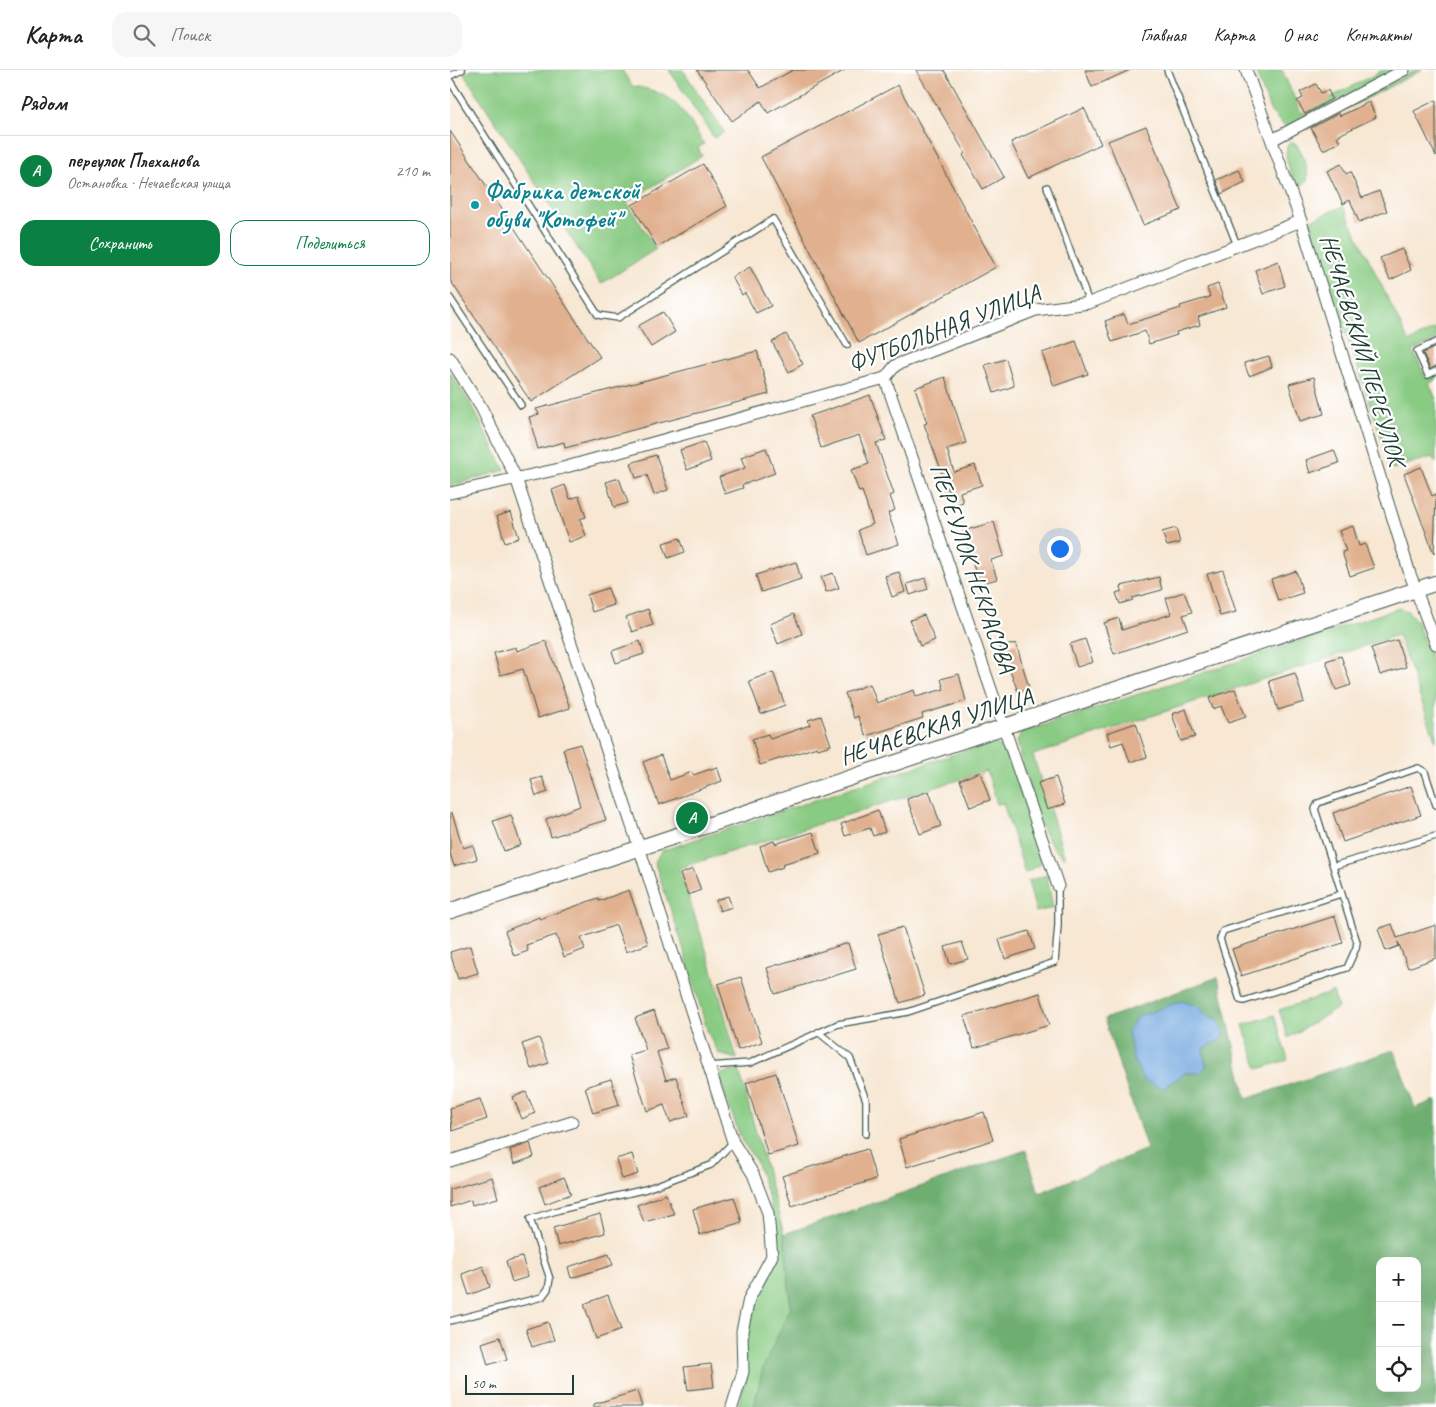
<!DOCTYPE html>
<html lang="ru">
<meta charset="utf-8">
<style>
body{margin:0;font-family:Caveat,sans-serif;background:#f6f6f6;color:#202124}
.controls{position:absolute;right:15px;bottom:15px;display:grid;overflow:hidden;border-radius:10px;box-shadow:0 5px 20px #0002}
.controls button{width:45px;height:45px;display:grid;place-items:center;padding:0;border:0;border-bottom:1px solid #e0e0e0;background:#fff;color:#202124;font:25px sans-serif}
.scale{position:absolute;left:15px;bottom:12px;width:109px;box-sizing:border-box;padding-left:5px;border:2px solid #1f3d34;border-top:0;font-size:14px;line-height:18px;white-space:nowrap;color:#1f3d34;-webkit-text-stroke:4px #fff;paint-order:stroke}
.you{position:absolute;left:609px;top:478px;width:18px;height:18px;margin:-12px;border:4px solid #fff;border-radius:50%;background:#1a73e8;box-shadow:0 0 0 8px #1a73e833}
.badge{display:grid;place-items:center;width:32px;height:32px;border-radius:50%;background:#0b8043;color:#fff;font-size:16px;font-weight:700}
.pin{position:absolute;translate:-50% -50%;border:2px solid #fff;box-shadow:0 1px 5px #0006}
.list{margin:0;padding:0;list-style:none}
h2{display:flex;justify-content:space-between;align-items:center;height:65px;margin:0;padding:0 20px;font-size:21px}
h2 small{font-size:16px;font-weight:400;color:#757577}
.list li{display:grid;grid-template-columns:32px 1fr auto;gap:15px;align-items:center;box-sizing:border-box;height:70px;padding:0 20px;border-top:1px solid #e0e0e0}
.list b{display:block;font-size:19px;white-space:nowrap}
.list p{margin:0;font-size:16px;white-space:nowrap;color:#757577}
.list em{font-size:16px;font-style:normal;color:#757577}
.actions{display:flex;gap:10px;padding:15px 20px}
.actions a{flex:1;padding:11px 0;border:1px solid #0b8043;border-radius:15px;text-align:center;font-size:18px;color:#0b8043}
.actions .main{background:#0b8043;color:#fff}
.icon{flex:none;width:28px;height:28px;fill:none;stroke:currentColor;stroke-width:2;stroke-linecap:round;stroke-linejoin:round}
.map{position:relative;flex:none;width:986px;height:1337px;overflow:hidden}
header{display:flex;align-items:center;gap:30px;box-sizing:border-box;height:70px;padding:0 25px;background:#fff;border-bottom:1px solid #e0e0e0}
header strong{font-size:24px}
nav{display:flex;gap:28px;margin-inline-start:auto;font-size:18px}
.search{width:350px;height:45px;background:#f6f6f6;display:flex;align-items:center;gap:12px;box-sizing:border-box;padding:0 18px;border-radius:15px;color:#757577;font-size:19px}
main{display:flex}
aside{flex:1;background:#fff}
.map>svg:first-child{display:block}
.green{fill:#89cb83;stroke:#54845c}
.forest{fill:#6eaf71;stroke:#467652;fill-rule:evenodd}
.water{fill:#72a7df;stroke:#48728a}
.building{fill:#e1b08e}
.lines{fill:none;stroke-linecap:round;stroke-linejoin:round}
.service-casing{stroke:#3f564c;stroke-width:8}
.minor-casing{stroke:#3f564c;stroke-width:13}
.tertiary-casing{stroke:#3f564c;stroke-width:17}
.service{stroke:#fff;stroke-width:5.5}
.minor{stroke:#fff;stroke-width:11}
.tertiary{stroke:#fff;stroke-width:15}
.culture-dot{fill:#0f9aa8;stroke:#fff;stroke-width:2}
.labels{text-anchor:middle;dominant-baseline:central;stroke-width:4.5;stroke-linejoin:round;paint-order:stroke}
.culture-label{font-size:24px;font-weight:bold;fill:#0d838f;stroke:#fff;text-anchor:start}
.street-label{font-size:24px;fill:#1f3d34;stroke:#fff}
</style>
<header>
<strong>Карта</strong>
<div class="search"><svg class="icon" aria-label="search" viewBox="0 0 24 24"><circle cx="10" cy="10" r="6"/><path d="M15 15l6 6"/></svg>Поиск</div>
<nav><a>Главная</a><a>Карта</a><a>О нас</a><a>Контакты</a></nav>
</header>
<main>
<aside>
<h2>Рядом<small></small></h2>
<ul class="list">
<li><span class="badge">A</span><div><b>переулок Плеханова</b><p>Остановка · Нечаевская улица</p></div><em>210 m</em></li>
</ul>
<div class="actions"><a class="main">Сохранить</a><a>Поделиться</a></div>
</aside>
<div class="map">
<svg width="986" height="1337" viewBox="0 0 986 1337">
<rect width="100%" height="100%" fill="#fff"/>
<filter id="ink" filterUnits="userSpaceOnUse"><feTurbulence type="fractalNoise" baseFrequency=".02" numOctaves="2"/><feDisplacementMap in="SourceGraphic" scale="10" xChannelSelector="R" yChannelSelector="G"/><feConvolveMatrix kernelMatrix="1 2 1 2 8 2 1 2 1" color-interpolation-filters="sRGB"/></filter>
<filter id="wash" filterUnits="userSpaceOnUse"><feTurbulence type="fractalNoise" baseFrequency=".0096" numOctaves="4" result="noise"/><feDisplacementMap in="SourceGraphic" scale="20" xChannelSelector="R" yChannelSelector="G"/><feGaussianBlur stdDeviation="1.12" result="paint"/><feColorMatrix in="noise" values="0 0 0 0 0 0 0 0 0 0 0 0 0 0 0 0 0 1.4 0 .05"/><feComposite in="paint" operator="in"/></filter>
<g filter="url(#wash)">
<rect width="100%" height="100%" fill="#f7e7d3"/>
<g class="green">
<path d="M20 0H172L182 16C225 22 233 40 254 74L248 78 252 86 177 132 206 179 151 214 14 4Z"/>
<polygon points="219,0 233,0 274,62 264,68"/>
<polygon points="805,0 832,0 851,43 933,0 946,0 835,57 821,42"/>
<polygon points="966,0 972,0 856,60 858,57"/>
<path d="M840 72 845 73C853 82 859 99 857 111L852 115 845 112C840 101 831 82 840 72Z"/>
<polygon points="893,136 959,272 986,258 986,270 963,281 976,308 986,303 986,310 979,313 986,329 986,393 982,387 942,399 860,156 863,149"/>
<polygon points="0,302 23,338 55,400 0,416"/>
<path d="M949 538 958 541 966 550 986 602V672L948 565 583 685 615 788C588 773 576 707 569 679L567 671 571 663Z"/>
<polygon points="538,673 546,674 556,680 586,766 591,794 575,803 553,733 547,734 537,701 229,798 260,892 287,989 269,984 258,963 231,870 206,797 205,792 211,781"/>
<polygon points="597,805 603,838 586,842 578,811"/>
<polygon points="883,922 888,938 838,968 829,940"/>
<polygon points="824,945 838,990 808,999 793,955"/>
<polygon points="289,1000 334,1164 341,1238 313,1298 304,1337 288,1337 294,1314 295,1266 302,1233 320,1202 325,1186 326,1166 320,1132 306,1091 292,1071 275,1026 270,1004"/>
</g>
<path class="forest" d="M768 907 796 1029 944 980 965 1038 986 1030V1337H304L313 1298 341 1237 334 1164 576 1080 589 1123 697 1079 654 949ZM748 936 758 946 768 949 775 967 753 979 756 997 735 1003 714 1018ZM930 1191H967V1318H930Z"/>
<polygon class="water" points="731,931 748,936 758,946 768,949 775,967 753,979 756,997 749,1003 735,1003 714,1018 694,1011 683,989 678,961 687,947"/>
<g id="blocks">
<g class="building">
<polygon points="247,0 298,0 310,18 343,0 395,0 318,43 311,31 282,51"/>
<polygon points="466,0 494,0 554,107 533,119 513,85 515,83"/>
<polygon points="635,0 680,0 642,17"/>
<polygon points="866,14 871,23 878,20 882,29 855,44 847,31 853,28 850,22"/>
<polygon points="448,15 546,197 409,273 311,87"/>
<polygon points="986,30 986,86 964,41"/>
<polygon points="919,32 926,47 887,66 890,72 873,80 861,58 889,43 890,46"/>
<polygon points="634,38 651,74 578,108 561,72"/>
<polygon points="696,56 731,140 693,155 658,71"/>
<polygon points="0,61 150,287 81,332 0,210"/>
<polygon points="253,94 277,136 207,177 182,135"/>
<polygon points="891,94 896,104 900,102 912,128 929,121 937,141 909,152 900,130 893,134 877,101"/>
<polygon points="789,100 795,112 771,124 766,110"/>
<polygon points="952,179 961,200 940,210 930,188"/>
<polygon points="828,191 835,216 813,224 805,200"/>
<polygon points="300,197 321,236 306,243 295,223 292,225 282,207"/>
<polygon points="768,214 776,237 748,247 750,255 726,262 727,265 699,274 695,261 662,272 655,251 674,244 678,254 731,238 730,236 760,227 757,218"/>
<polygon points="213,242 225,262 201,277 188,256"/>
<polygon points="336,264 353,294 339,302 322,272"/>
<polygon points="626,271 638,304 604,316 592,283"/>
<polygon points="986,277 986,296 980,299 973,283"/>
<polygon points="307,281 319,324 115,378 114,372 88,379 79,347 89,344 86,339"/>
<polygon points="819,286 822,297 799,306 794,293"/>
<polygon points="556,289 564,316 544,323 535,295"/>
<polygon points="495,307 516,373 497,379 504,402 525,395 532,415 510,422 513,432 504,435 474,354 477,353 465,318"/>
<polygon points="864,307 874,344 850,351 839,314"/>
<polygon points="420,325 436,370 426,373 444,424 440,426 445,440 438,443 449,474 416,485 408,460 423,454 412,421 409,422 401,400 419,394 409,365 371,378 360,346"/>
<polygon points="254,372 261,391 237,400 230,380"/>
<polygon points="316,378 325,403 292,415 293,418 275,424 269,407 295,398 291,387"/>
<polygon points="884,380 889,393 860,403 856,390"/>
<polygon points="206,385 218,420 204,425 197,405 186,408 181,393"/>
<polygon points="971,397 982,426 986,424 984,484 954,404"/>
<polygon points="169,408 178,433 164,437 156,412"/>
<polygon points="115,415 120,429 129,426 136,447 130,449 136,466 119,472 102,420"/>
<polygon points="61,442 69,468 55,473 47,446"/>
<polygon points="544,452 554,486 541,490 547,509 529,514 513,461"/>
<polygon points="903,456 909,476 915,474 924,498 900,506 892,482 896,481 889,461"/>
<polygon points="726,458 730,473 717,476 712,462"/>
<polygon points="230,468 235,482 218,488 213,473"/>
<polygon points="346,492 351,509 311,522 306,505"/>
<polygon points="773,500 786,542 770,546 757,504"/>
<polygon points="846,501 853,523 828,531 821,509"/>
<polygon points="449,502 455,522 442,527 435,506"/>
<polygon points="383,503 389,518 376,522 371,507"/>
<polygon points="709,507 712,520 682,528 683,530 670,534 666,523 672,521 671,516"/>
<polygon points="475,508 478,519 460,525 457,514"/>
<polygon points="158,518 164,535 142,542 137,525"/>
<polygon points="734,522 742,542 733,545 738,559 664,584 654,553 669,548 672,560 721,544 716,528"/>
<polygon points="198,539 203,555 182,562 176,547"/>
<polygon points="344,544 352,564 328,574 320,554"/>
<polygon points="474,545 485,570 470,576 460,550"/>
<polygon points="635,569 643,592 627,597 620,574"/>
<polygon points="947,570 956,597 930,605 921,578"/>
<polygon points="96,571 120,638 88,648 73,599 50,605 44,583 66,577 67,581"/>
<polygon points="190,571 194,584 166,593 162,581"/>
<polygon points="566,573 579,618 568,622 559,597 556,597 550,578"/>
<polygon points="891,586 901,615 886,620 876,591"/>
<polygon points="323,602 335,635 311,644 299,611"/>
<polygon points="845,603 854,632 828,640 819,611"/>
<polygon points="509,604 516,631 472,644 473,648 416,666 408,646 404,648 395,623 420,614 427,633 464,620 466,627 494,619 491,609"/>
<polygon points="785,619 796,647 778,653 771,636 763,639 759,628"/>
<polygon points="736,639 745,667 731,671 722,644"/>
<polygon points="371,646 381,675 368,679 367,677 310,695 302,669 318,664 320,669 360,655 358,650"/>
<polygon points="686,653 697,687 680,692 673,672 661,676 657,663"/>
<polygon points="130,674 156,750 101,767 96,749 130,736 113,679"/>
<polygon points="211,685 220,710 242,702 243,705 267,697 272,711 209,735 193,692"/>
<polygon points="530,702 540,730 520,737 510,710"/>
<polygon points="92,707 98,722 86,726 81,710"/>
<polygon points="606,707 615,734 597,740 588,713"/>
<polygon points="961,716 971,745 893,772 883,743"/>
<polygon points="479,721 491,756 470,764 457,729"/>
<polygon points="428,740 435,762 423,766 420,758 395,766 391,754"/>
<polygon points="2,743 13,778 23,775 27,789 4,796 0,783 0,744"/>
<polygon points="61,745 71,775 54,781 43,751"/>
<polygon points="363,762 370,783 332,794 333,797 318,802 310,776 324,771 325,774"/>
<polygon points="243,799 251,820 238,825 230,804"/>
<polygon points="179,820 198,874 176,882 166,855 131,868 135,879 114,887 106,865 76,875 78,881 64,886 55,861 89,847 90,849 148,828 149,831"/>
<polygon points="278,826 282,837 270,841 266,830"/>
<polygon points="885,846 893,873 791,906 782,879"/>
<polygon points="942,854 947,868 986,855 986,888 958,898 948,872 949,876 936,881 928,859"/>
<polygon points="453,857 475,925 450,933 428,864"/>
<polygon points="579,861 585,879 555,889 549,870"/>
<polygon points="512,872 518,889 500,894 495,877"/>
<polygon points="398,873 406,899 325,924 317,898"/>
<polygon points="20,876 28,903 8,909 0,882"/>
<polygon points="291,907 312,972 288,980 268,914"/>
<polygon points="590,923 599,955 524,978 514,946"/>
<polygon points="204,941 217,979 207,982 216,1010 226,1007 239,1046 220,1052 214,1035 197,1041 179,985 196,980 185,948"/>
<polygon points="89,968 99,993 81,999 72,974"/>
<polygon points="326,1003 349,1076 318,1085 296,1013"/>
<polygon points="161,1009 169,1035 143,1043 135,1017"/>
<polygon points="76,1022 85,1043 72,1049 63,1027"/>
<polygon points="30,1029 37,1049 2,1061 0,1038"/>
<polygon points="534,1042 543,1070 457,1097 449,1069"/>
<polygon points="80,1073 84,1087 64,1094 60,1080"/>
<polygon points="417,1079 426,1109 342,1136 332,1106"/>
<polygon points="182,1084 188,1104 172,1109 166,1089"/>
<polygon points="42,1107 48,1128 22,1135 21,1130 0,1137 0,1119"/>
<polygon points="114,1107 121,1124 95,1134 89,1117"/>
<polygon points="216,1124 224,1144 194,1152 187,1135"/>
<polygon points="284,1127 292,1152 250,1165 243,1139"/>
<polygon points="150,1144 155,1163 108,1176 103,1158"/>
<polygon points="159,1184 163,1195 121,1208 118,1197"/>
<polygon points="72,1187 78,1207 62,1212 56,1191"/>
<polygon points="33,1196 40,1217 19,1225 12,1204"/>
<polygon points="158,1225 171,1260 146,1269 134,1234"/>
<polygon points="98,1252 104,1270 82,1277 76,1259"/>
<polygon points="50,1267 57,1289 38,1295 32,1273"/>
<polygon points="261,1294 264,1317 238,1320 234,1297"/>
<polygon points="187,1321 192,1337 144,1337 144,1334"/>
</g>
</g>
</g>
<g filter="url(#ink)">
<use href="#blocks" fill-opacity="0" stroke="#3f564c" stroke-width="1"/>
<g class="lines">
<defs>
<g id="service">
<polyline points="717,0 787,175"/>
<polyline points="0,6 12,0"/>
<polyline points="0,11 148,245 168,248 323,149 397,275"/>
<polyline points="597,117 639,233"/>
<polyline points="0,228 71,335"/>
<polyline points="986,272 967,281 978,305 986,301"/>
<polyline points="883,796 865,739 868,733 968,698 975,702 986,735"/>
<polyline points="891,824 773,861 770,869 790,930 794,931 897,898 906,878 907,872 883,796 986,766"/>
<polyline points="368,962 400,988 416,1030 416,1064"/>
<polyline points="259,996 300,993 388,954 458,942 605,892 608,855 608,816"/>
<polyline points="0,1251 92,1227 98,1219 100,1209 80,1149 109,1140 196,1119 261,1095 283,1072"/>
</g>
<g id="minor">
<polyline points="796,0 851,151 960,504 986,574"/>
<polyline points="822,70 954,0"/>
<polyline points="0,288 31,337 66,408 189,777 283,1072 303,1104 318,1143 322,1186 299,1229 292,1261 293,1302 282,1337"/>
<polyline points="435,308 608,816"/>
<polyline points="0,423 109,399 435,308 446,295 586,240 639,233 851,151"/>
<polyline points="0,1091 122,1052"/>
</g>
<polyline id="tertiary" points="0,841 986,513"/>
</defs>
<use href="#service" class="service-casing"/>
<use href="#minor" class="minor-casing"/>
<use href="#tertiary" class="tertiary-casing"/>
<use href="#service" class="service"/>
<use href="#minor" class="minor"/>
<use href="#tertiary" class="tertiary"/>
</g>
</g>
<circle class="culture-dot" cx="25" cy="135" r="5"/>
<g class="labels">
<g class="culture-label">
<text x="35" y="121">Фабрика детской<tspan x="35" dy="28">обуви "Котофей"</tspan></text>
</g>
<g class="street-label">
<text transform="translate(494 258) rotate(-21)">ФУТБОЛЬНАЯ УЛИЦА</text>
<text transform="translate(913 280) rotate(73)">НЕЧАЕВСКИЙ ПЕРЕУЛОК</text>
<text transform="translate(523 498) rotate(71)">ПЕРЕУЛОК НЕКРАСОВА</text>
<text transform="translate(486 656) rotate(-18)">НЕЧАЕВСКАЯ УЛИЦА</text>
</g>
</g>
</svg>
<div class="controls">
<button>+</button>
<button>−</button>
<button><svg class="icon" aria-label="locate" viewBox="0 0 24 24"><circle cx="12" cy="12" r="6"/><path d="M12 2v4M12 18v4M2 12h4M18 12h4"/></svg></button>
</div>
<div class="scale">50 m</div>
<div class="you"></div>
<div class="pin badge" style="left:242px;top:748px">A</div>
</div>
</main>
